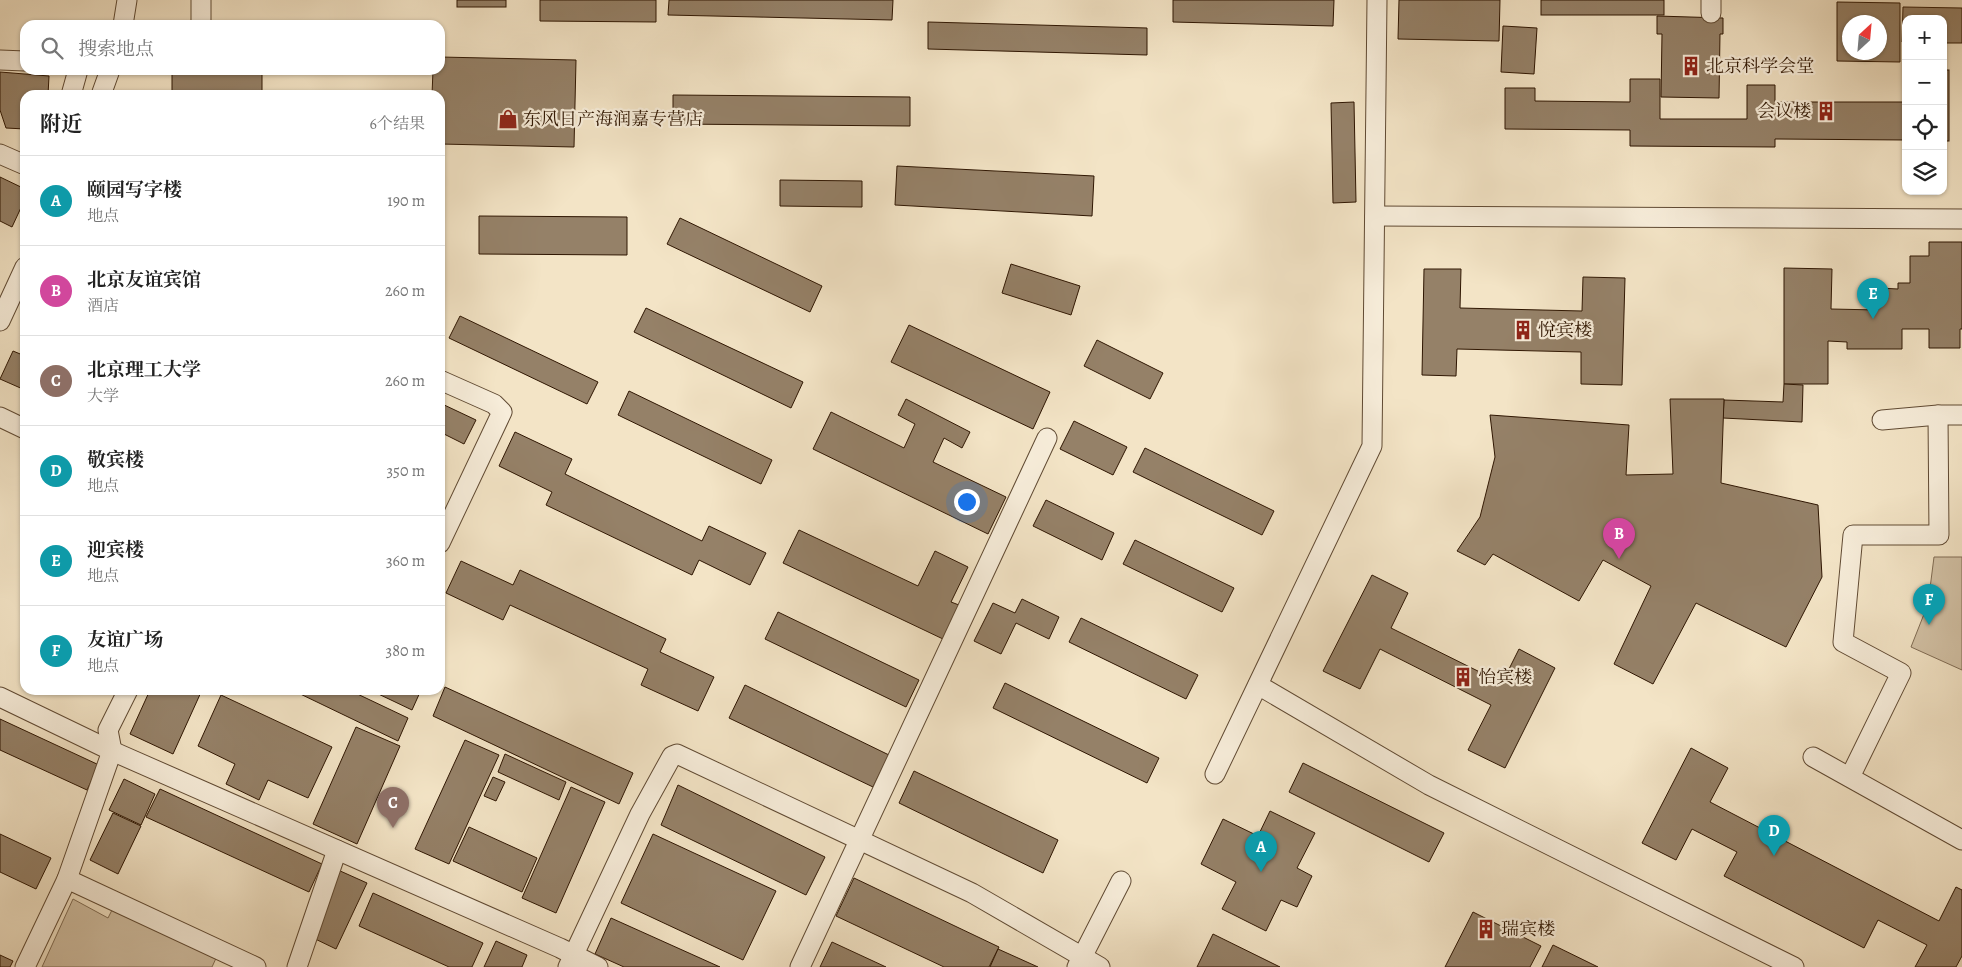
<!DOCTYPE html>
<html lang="zh">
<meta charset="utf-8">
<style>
body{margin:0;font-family:Alegreya,"Noto Serif SC",serif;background:#f2f2f2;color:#222}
.controls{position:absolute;right:15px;top:15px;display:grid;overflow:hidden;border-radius:10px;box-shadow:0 1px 4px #0004}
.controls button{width:45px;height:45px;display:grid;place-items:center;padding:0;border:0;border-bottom:1px solid #e0e0e0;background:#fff;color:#222;font:25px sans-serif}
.compass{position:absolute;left:1842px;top:15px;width:45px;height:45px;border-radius:50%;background:#fff;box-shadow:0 1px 4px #0004;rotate:26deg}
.you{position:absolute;left:966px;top:501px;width:18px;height:18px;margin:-12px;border:4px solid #fff;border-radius:50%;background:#1a73e8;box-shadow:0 0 0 8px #1a73e833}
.badge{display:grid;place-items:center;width:32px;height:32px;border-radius:50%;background:#111827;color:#fff;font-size:16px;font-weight:700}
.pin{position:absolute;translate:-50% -41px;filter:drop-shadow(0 1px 2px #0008)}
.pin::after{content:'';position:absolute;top:26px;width:18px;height:15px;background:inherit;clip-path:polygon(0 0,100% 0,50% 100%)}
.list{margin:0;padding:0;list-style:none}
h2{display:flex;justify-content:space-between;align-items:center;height:65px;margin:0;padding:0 20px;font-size:21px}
h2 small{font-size:16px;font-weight:400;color:#767676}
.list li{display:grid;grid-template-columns:32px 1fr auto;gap:15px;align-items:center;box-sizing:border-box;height:90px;padding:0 20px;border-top:1px solid #e0e0e0}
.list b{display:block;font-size:19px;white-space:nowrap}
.list p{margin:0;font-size:16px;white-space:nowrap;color:#767676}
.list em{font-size:16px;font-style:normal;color:#767676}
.icon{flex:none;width:28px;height:28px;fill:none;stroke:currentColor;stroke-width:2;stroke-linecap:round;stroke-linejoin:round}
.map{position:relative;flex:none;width:1962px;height:967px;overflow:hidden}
.search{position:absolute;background:#fff;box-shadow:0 1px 4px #0004;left:20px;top:20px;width:425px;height:55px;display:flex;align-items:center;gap:12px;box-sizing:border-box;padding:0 18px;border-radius:15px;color:#767676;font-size:19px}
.panel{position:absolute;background:#fff;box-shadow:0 1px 4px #0004;left:20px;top:90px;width:425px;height:605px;border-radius:15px}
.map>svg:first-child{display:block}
.green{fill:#d2c1a5;stroke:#806c54}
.building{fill:#958168;stroke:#2f1602;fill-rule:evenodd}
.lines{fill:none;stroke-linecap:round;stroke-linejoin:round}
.minor-casing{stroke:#604a33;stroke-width:21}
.minor{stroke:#f7edda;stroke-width:19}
.labels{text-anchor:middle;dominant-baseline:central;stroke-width:4.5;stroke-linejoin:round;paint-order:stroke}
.poi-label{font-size:18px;fill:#2f1602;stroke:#f7edda;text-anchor:start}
</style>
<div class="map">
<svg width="1962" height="967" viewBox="0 0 1962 967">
<rect width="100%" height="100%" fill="#f3e4c6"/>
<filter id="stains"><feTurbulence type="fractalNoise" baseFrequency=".004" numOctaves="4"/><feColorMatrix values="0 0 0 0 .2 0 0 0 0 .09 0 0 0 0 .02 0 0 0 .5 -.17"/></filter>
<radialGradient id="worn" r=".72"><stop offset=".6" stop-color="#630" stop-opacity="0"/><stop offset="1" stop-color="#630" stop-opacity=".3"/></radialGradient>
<g class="green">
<polygon points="1934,557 1962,557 1962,670 1911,647 1928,604"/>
<polygon points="120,894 223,943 212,967 42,967 73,899 108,918"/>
</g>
<g class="building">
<rect x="457" y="0" width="49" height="7"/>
<polygon points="540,0 656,0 656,22 540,21"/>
<polygon points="669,0 893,0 892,20 668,15"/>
<polygon points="1173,0 1334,0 1333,26 1173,22"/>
<polygon points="1399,0 1500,0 1499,41 1398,39"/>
<rect x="1541" y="0" width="123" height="15"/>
<path d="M1837 2 1900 3V62L1837 61ZM1850 22H1880V52H1850Z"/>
<polygon points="1903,7 1962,8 1962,43 1943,43 1943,19 1906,19 1906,42 1902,42"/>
<polygon points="1657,16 1723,18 1723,34 1720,34 1719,98 1661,97 1662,34 1657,34"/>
<polygon points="928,22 1147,28 1147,55 928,49"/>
<polygon points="1503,26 1537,28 1534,74 1501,72"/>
<polygon points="440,57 576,60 574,147 440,144 440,95 432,95 433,70 440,70"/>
<rect x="172" y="70" width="90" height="25"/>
<rect x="1943" y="70" width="6" height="71"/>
<polygon points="0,72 49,76 48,95 25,95 25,129 6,128 0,110"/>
<polygon points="1630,79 1660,79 1660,119 1747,119 1747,85 1775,85 1775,102 1906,102 1906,140 1775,139 1775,147 1630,146 1630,130 1505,129 1505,88 1535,88 1535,101 1630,102"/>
<polygon points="673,95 910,97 910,126 673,124"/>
<polygon points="1354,102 1356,202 1333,203 1331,103"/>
<polygon points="897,166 1094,176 1092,216 895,205"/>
<polygon points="0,177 25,189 25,199 12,227 0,221"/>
<polygon points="780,180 862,181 862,207 780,206"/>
<polygon points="479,216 627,217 627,255 479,254"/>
<polygon points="680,218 822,286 810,312 667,244"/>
<polygon points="1929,242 1962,242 1962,329 1960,329 1960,348 1929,348 1929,329 1902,329 1902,349 1847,349 1847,342 1828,341 1828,384 1784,384 1784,268 1832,269 1831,309 1878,310 1878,288 1898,289 1898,283 1910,283 1910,256 1929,256"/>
<polygon points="1011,264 1080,286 1071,315 1002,293"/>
<polygon points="1424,269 1461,269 1460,308 1582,311 1583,277 1625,278 1622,385 1581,384 1581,352 1457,349 1456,376 1422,375"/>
<polygon points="646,308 803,382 791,408 634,332"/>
<polygon points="460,316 598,382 587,404 449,338"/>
<polygon points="909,325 1050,392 1033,429 891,362"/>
<polygon points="1097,340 1163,373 1150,399 1084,366"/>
<polygon points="13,351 25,356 25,390 0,379"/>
<polygon points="1784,384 1803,385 1802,422 1723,418 1724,400 1783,402"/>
<polygon points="629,391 772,460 761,484 618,415"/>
<polygon points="906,399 970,432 962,448 944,438 933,462 1006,497 988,534 813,449 831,412 904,448 915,424 898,415"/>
<polygon points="1670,399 1724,399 1721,483 1818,505 1822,577 1786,647 1696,603 1653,684 1614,664 1651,586 1603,560 1579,601 1493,554 1485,565 1457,551 1480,517 1495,457 1490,415 1629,425 1626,475 1673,474"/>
<polygon points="440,403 476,420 464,444 440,432"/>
<polygon points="1074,421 1127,447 1113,475 1060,449"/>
<polygon points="515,432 572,459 565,474 702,541 709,526 766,553 750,585 699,560 692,575 546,505 552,492 499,466"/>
<polygon points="1145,448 1274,511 1262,535 1133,472"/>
<polygon points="1046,500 1114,533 1102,560 1033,526"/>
<polygon points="799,530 918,586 935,551 968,567 951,602 959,605 943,639 783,563"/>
<polygon points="1135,540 1234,588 1222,612 1123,564"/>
<polygon points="461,561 513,585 520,570 666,639 660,652 714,677 698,711 641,685 648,669 510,605 503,620 446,593"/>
<polygon points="1372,575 1408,593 1391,628 1502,683 1519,649 1555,668 1505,768 1468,750 1491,705 1380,649 1360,689 1323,671"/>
<polygon points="1022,599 1059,617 1049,639 1016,623 1001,654 974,641 993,603 1015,613"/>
<polygon points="778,612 919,680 906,707 765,639"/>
<polygon points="1081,618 1198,675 1186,699 1069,642"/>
<polygon points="1005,683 1159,758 1147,783 993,708"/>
<polygon points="745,685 889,755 873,787 729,718"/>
<polygon points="445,687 633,773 619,804 433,716"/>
<polygon points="150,690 202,690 173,754 130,734"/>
<polygon points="292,690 349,690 408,718 398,741"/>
<polygon points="370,690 421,690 412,710"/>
<polygon points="221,695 332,747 308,798 268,780 259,800 226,784 235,764 198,746"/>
<polygon points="0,719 99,765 87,790 0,750"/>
<polygon points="356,727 400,746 357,844 313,824"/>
<polygon points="465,740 499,755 449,864 415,849"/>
<polygon points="1691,748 1728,768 1710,802 1939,921 1956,887 1962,890 1962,956 1956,967 1915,967 1927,945 1878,920 1864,948 1724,876 1737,852 1692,829 1676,860 1642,843"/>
<polygon points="505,754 566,782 559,800 498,772"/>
<polygon points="1303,763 1444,833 1429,862 1289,792"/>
<polygon points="914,771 1058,840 1043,873 899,803"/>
<polygon points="493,777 505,782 496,801 484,796"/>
<polygon points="124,779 155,794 141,825 109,810"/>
<polygon points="678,785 825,857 806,895 661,825"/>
<polygon points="571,787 605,802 556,913 522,898"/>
<polygon points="160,789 322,864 309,892 146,817"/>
<polygon points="1270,811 1315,833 1297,868 1312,876 1297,907 1281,900 1266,931 1222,909 1236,882 1201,864 1223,819 1258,836"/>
<polygon points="113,813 141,826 118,874 90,860"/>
<polygon points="469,827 537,858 522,892 453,861"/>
<polygon points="0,834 51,858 36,889 0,872"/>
<polygon points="653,834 776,891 743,960 621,903"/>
<polygon points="338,870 367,883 336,949 307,935"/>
<polygon points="854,878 999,947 989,967 944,967 836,916"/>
<polygon points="373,893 483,943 472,967 449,967 359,926"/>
<polygon points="1473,912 1541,946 1530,967 1445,967"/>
<polygon points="611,918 720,967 624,967 595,954"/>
<polygon points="1213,934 1280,967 1197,967"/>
<polygon points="496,941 527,955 522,967 484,967"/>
<polygon points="832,942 886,967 820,967"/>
<polygon points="1553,945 1598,967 1542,967"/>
<polygon points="998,949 1038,967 990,967"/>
<polygon points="0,955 13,961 10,967 0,967"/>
</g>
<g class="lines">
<defs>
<g id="minor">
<polyline points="1711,0 1711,13"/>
<polyline points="123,25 127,0"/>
<polyline points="201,25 201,0"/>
<polyline points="0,60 25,61"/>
<polyline points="71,95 78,70"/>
<polyline points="101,95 110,70"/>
<polyline points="0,154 25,165"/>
<polyline points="1375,216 1962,219"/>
<polyline points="0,321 25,267"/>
<polyline points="440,380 494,404 502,412 440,543"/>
<polyline points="0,417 25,429"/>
<polyline points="1882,420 1938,415"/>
<polyline points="1258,685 1429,785 1794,967"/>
<polyline points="0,697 112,751 560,948 598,967"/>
<polyline points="1813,757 1962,840"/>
<polyline points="1215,774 1372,446 1377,0"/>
<polyline points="1850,777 1901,673 1843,642 1853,535 1939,535 1938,415 1962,415"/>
<polyline points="67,879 112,751 108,730 128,690"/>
<polyline points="25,967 67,879 256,967"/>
<polyline points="297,967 337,850"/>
<polyline points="568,967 640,814 672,756 677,754 972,893 1100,967"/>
<polyline points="800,967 1047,438"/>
<polyline points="1077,967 1121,881"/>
</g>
</defs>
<use href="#minor" class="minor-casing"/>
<use href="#minor" class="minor"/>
</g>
<defs>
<symbol id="building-bare" viewBox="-9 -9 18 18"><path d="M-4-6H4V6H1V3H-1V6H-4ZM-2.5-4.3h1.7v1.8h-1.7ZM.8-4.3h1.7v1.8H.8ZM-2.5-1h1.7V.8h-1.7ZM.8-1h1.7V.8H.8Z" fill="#8f2418" stroke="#f7edda" stroke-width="2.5" paint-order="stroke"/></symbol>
<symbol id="shop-bare" viewBox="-9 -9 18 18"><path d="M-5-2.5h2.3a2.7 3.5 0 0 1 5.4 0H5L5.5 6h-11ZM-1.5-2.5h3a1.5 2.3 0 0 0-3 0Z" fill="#8f2418" stroke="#f7edda" stroke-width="2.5" paint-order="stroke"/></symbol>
</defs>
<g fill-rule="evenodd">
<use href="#building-bare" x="1677" y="52" width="28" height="28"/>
<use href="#building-bare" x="1812" y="97" width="28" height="28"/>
<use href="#shop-bare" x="494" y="105" width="28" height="28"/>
<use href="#building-bare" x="1509" y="316" width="28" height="28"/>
<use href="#building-bare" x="1449" y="663" width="28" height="28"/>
<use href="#building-bare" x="1472" y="915" width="28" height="28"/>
</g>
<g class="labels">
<g class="poi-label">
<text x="1706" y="66">北京科学会堂</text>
<text x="1811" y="111" text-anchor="end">会议楼</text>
<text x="523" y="119">东风日产海润嘉专营店</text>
<text x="1538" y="330">悅宾楼</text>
<text x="1478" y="677">怡宾楼</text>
<text x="1501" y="929">瑞宾楼</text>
</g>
</g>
<rect width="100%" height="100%" filter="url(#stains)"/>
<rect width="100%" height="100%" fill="url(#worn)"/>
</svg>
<div class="controls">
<button>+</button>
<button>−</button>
<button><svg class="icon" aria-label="locate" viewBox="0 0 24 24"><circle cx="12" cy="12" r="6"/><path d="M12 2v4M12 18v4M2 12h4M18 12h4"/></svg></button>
<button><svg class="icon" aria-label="layers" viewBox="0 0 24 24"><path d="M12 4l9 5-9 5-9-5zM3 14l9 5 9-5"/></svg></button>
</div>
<svg class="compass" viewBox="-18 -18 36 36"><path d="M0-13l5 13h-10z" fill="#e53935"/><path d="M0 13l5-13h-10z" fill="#767676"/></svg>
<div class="you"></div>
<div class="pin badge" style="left:1261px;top:872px;background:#0f9aa8">A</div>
<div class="pin badge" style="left:1619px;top:559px;background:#d1479c">B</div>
<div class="pin badge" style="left:393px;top:828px;background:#8d6e63">C</div>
<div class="pin badge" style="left:1774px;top:856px;background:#0f9aa8">D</div>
<div class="pin badge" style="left:1873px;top:319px;background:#0f9aa8">E</div>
<div class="pin badge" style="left:1929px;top:625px;background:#0f9aa8">F</div>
<div class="search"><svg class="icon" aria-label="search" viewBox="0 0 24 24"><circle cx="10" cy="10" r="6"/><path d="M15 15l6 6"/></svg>搜索地点</div>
<section class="panel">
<h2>附近<small>6个结果</small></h2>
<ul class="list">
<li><span class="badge" style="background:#0f9aa8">A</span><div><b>颐园写字楼</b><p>地点</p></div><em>190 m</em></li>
<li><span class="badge" style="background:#d1479c">B</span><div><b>北京友谊宾馆</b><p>酒店</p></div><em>260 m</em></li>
<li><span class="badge" style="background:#8d6e63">C</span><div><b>北京理工大学</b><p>大学</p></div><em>260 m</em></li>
<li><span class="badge" style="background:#0f9aa8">D</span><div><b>敬宾楼</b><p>地点</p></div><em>350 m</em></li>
<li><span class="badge" style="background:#0f9aa8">E</span><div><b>迎宾楼</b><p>地点</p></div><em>360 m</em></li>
<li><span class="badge" style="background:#0f9aa8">F</span><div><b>友谊广场</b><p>地点</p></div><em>380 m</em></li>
</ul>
</section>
</div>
